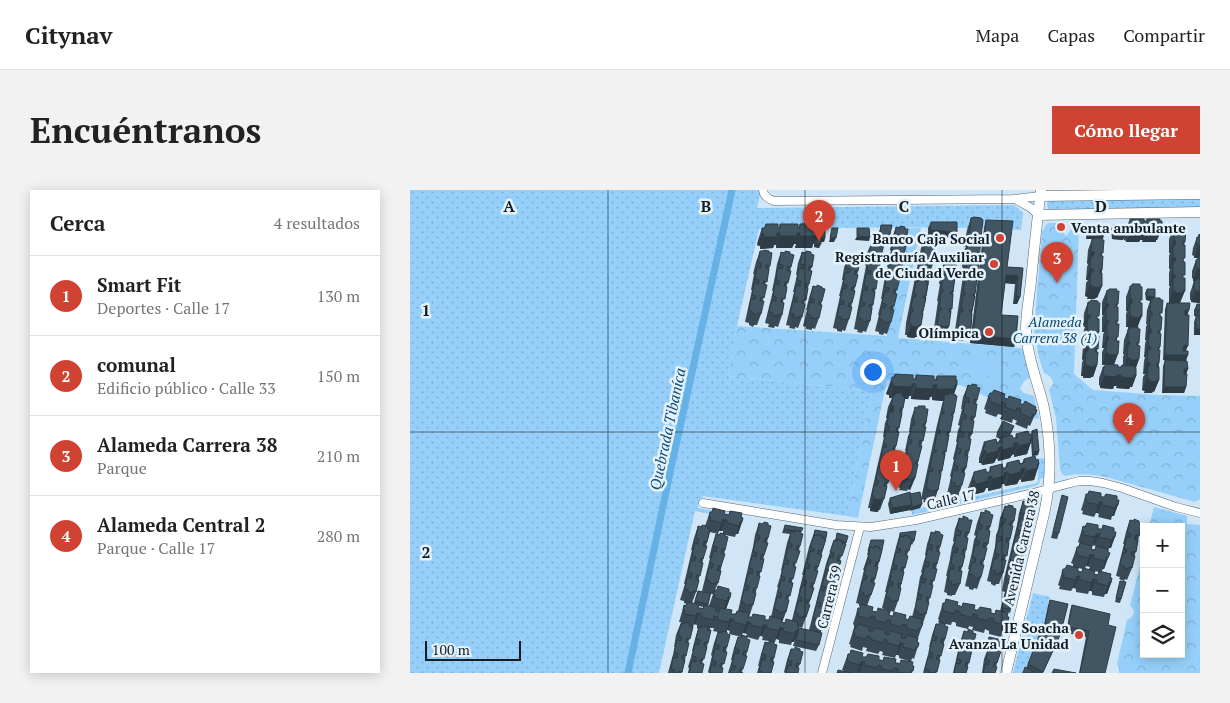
<!DOCTYPE html>
<html lang="es">
<meta charset="utf-8">
<style>
body{margin:0;font-family:"PT Serif",serif;background:#f2f2f2;color:#222}
.controls{position:absolute;right:15px;bottom:15px;display:grid;overflow:hidden;border-radius:0px;box-shadow:0 2px 12px #0003}
.controls button{width:45px;height:45px;display:grid;place-items:center;padding:0;border:0;border-bottom:1px solid #e0e0e0;background:#fff;color:#222;font:25px sans-serif}
.scale{position:absolute;left:15px;bottom:12px;width:96px;box-sizing:border-box;padding-left:5px;border:2px solid #151d23;border-top:0;font-size:14px;line-height:18px;white-space:nowrap;color:#151d23;-webkit-text-stroke:4px #e4f2fc;paint-order:stroke}
.you{position:absolute;left:462px;top:181px;width:18px;height:18px;margin:-12px;border:4px solid #fff;border-radius:50%;background:#1a73e8;box-shadow:0 0 0 8px #1a73e833}
.badge{display:grid;place-items:center;width:32px;height:32px;border-radius:50%;background:#d04332;color:#fff;font-size:16px;font-weight:700}
.pin{position:absolute;translate:-50% -41px;filter:drop-shadow(0 1px 2px #0008)}
.pin::after{content:'';position:absolute;top:26px;width:18px;height:15px;background:inherit;clip-path:polygon(0 0,100% 0,50% 100%)}
.list{margin:0;padding:0;list-style:none}
h2{display:flex;justify-content:space-between;align-items:center;height:65px;margin:0;padding:0 20px;font-size:21px}
h2 small{font-size:16px;font-weight:400;color:#767676}
.list li{display:grid;grid-template-columns:32px 1fr auto;gap:15px;align-items:center;box-sizing:border-box;height:80px;padding:0 20px;border-top:1px solid #e0e0e0}
.list b{display:block;font-size:19px;white-space:nowrap}
.list p{margin:0;font-size:16px;white-space:nowrap;color:#767676}
.list em{font-size:16px;font-style:normal;color:#767676}
.icon{flex:none;width:28px;height:28px;fill:none;stroke:currentColor;stroke-width:2;stroke-linecap:round;stroke-linejoin:round}
.map{position:relative;flex:none;width:790px;height:483px;overflow:hidden;border-radius:0px}
header{display:flex;align-items:center;gap:30px;box-sizing:border-box;height:70px;padding:0 25px;background:#fff;border-bottom:1px solid #e0e0e0}
header strong{font-size:24px}
nav{display:flex;gap:28px;margin-inline-start:auto;font-size:18px}
.intro{display:flex;align-items:center;justify-content:space-between;box-sizing:border-box;height:120px;padding:0 30px}
h1{margin:0;font-size:35px}
.button{padding:12px 22px;border-radius:0px;background:#d04332;color:#fff;font-size:18px;font-weight:700}
main{display:flex;gap:30px;padding:0 30px}
aside{flex:1;background:#fff;border-radius:0px;box-shadow:0 2px 12px #0003}
.map>svg:first-child{display:block}
.grass{fill:url(#grass-dots)}
.park{fill:url(#park-crowns)}
.pitch{fill:#96d0fa}
.lines{fill:none;stroke-linecap:round;stroke-linejoin:round}
.canal{stroke:#66b2e6;stroke-width:7}
.minor-casing{stroke:#536775;stroke-width:9}
.major-casing{stroke:#536775;stroke-width:11}
.minor{stroke:#fff;stroke-width:8}
.major{stroke:#fff;stroke-width:10}
.wall{fill:#394955;fill-rule:evenodd}
.shaded-wall{fill:#2e3c45}
.building{fill:#425563;stroke:#2e3c45}
.grid{fill:none;stroke:#151d23;stroke-width:1;stroke-opacity:0.55}
.poi-dot{fill:#d04332;stroke:#e4f2fc;stroke-width:2}
.labels{text-anchor:middle;dominant-baseline:central;stroke-width:5;stroke-linejoin:round;paint-order:stroke}
.poi-label{font-size:14px;font-weight:bold;fill:#151d23;stroke:#e4f2fc;text-anchor:end}
.park-label{font-size:14px;font-style:italic;fill:#094769;stroke:#e4f2fc}
.street-label{font-size:14px;fill:#151d23;stroke:#e4f2fc}
.water-label{font-size:15px;font-style:italic;fill:#114c6f;stroke:#e4f2fc}
.grid-label{font-size:16px;text-anchor:middle;font-weight:bold;fill:#151d23;stroke:#e4f2fc;stroke-width:5;stroke-linejoin:round;paint-order:stroke}
</style>
<header>
<strong>Citynav</strong>
<nav><a>Mapa</a><a>Capas</a><a>Compartir</a></nav>
</header>
<div class="intro"><h1>Encuéntranos</h1><a class="button">Cómo llegar</a></div>
<main>
<aside>
<h2>Cerca<small>4 resultados</small></h2>
<ul class="list">
<li><span class="badge">1</span><div><b>Smart Fit</b><p>Deportes · Calle 17</p></div><em>130 m</em></li>
<li><span class="badge">2</span><div><b>comunal</b><p>Edificio público · Calle 33</p></div><em>150 m</em></li>
<li><span class="badge">3</span><div><b>Alameda Carrera 38</b><p>Parque</p></div><em>210 m</em></li>
<li><span class="badge">4</span><div><b>Alameda Central 2</b><p>Parque · Calle 17</p></div><em>280 m</em></li>
</ul>
</aside>
<div class="map">
<svg width="790" height="483" viewBox="0 0 790 483">
<defs>
<pattern id="grass-dots" width="8" height="8" patternUnits="userSpaceOnUse" patternTransform="scale(1.25)"><rect width="8" height="8" fill="#96d0fa"/><path d="M2 2h.1M6 6h.1" fill="none" stroke="#80b2d6" stroke-width="1.8" stroke-linecap="round"/></pattern>
<pattern id="park-crowns" width="20" height="18" patternUnits="userSpaceOnUse" patternTransform="scale(1.25)"><rect width="20" height="18" fill="#96d0fa"/><path d="M2 6a3 3 0 1 1 6 0M12 15a3 3 0 1 1 6 0" fill="none" stroke="#80b2d6"/></pattern>
</defs>
<rect width="100%" height="100%" fill="#d0e6f6"/>
<g class="grass">
<path d="M0 0H351L347 18 604 15 610 20 613 23 611 40C524 35 437 38 349 39L327 136 318 186 462 201 437 326 293 306 287 318 331 325 330 330 285 321 249 483H0Z"/>
<polygon points="790,8 790,18 639,20 637,15 638,10"/>
<polygon points="634,268 634,288 630,289 629,294 625,296 502,325 502,320 627,293 628,291 628,269"/>
<polygon points="623,403 640,407 633,440 634,443 629,447 613,483 603,483"/>
</g>
<g class="park">
<path d="M638 33H646L656 46 663 37H669L664 184 683 200 748 205 790 206V309L785 312 696 287C684 284 667 283 655 286L652 284 650 279 646 228 639 200 643 194C643 188 639 185 634 183L629 168 624 140 632 42 635 36Z"/>
<polygon points="498,38 511,38 488,148 603,157 613,159 620,188 614,191 610,199 614,203 624,206 629,229 624,228 550,195 477,190 448,328 437,326 462,201 318,186 327,136 477,146"/>
<polygon points="744,317 777,326 777,334 790,335 790,483 709,483 709,478 707,474 717,430 721,428 724,423 723,418 720,416 734,360 734,464 771,464 771,337 739,337"/>
</g>
<polygon class="pitch" points="569,162 597,175 590,191 562,178"/>
<g class="lines">
<polyline class="canal" points="218,483 260,283 322,0"/>
<defs>
<g id="minor">
<path d="M353 0C354 7 359 9 364 11L605 9 630 6"/>
<polyline points="605,9 621,18 628,25"/>
<polyline points="293,313 426,335 461,337 506,330 619,304 657,294 669,291 680,291 693,293 712,298 766,317 790,323"/>
<polyline points="412,483 450,337"/>
</g>
<g id="major">
<polyline points="630,6 790,4"/>
<polyline points="628,25 790,22"/>
<path d="M596 483 634 324C642 289 641 253 634 218 629 196 620 175 617 152 614 132 619 111 621 91 624 61 627 30 631 0"/>
</g>
</defs>
<use href="#minor" class="minor-casing"/>
<use href="#major" class="major-casing"/>
<use href="#minor" class="minor"/>
<use href="#major" class="major"/>
</g>
<g class="wall">
<polygon points="561,28 571,47 567,71 567,87 565,104 562,123 561,138 556,150 554,150 553,151 546,150 546,148 544,147 554,79 552,77 554,60 556,57 554,56 557,40"/>
<polygon points="720,29 736,31 737,29 752,39 747,50 746,50 746,52 732,52 733,50 730,50 729,52 716,52 716,51 714,50 714,46 713,50 702,49 701,39 703,35 715,43"/>
<polygon points="576,30 597,77 613,78 610,107 607,114 603,114 605,94 595,93 591,125 606,149 604,157 560,153 574,38"/>
<polygon points="521,32 545,48 525,46 522,76 513,123 507,147 505,147 504,148 497,147 497,145 495,145 496,133 511,58 515,47 516,47 518,45 518,38"/>
<polygon points="356,34 369,38 370,34 388,38 390,34 408,39 415,48 414,52 411,52 409,58 404,57 404,54 403,54 402,58 385,58 386,54 384,54 382,58 366,58 366,55 364,55 363,58 350,59 350,56 347,55 348,50 352,38 354,38"/>
<polygon points="471,35 479,49 478,53 470,52 471,67 460,131 456,142 453,141 452,143 447,142 448,140 444,139 450,107 456,76 455,75 457,63 462,52 465,52 467,51"/>
<polygon points="678,35 693,49 692,49 692,96 687,108 686,107 685,109 677,109 678,107 675,106 676,93 678,90 676,90 677,77 678,74 677,73 678,60 682,49 684,49 676,49 677,39"/>
<polygon points="766,36 775,52 774,55 773,88 770,113 768,113 779,120 777,125 776,171 764,171 776,184 776,197 774,203 752,203 753,176 755,170 753,170 755,119 757,113 761,113 759,113 759,99 760,96 759,96 759,83 760,79 759,79 759,66 760,63 759,63 759,49 764,38 765,38"/>
<polygon points="486,37 496,52 494,56 481,132 477,144 474,143 473,145 469,144 469,142 465,141 469,125 468,125 472,109 471,109 476,81 478,77 477,77 481,61 480,60 482,48"/>
<polygon points="789,44 790,113 781,112 781,110 780,110 780,103 784,91 786,91 783,91 783,89 782,88 782,81 786,70 788,68 784,68 784,66 782,65 783,58 787,47 788,47"/>
<polygon points="350,61 360,76 355,95 351,124 347,135 344,135 343,137 339,135 339,133 335,132 342,100 341,100 344,84 343,84 346,72"/>
<polygon points="371,62 381,77 373,112 372,125 368,137 365,136 364,138 358,137 359,134 355,133 363,101 362,101 365,86 367,74"/>
<polygon points="392,62 402,77 400,81 399,94 394,114 392,127 388,138 385,137 385,139 379,138 380,136 376,135 384,102 383,102 387,85 386,85 388,73"/>
<polygon points="438,66 448,81 439,129 435,141 432,140 432,142 427,141 427,139 423,138 430,106 429,106 433,90 432,90 434,78"/>
<polygon points="535,69 545,87 541,122 535,148 533,148 532,149 525,148 525,146 523,145 528,111 527,111 530,94 529,94 531,80"/>
<polygon points="403,96 412,111 411,115 409,128 405,139 402,138 402,140 396,139 396,137 393,136 397,120 396,120 399,108"/>
<polygon points="720,96 731,113 728,137 729,153 728,156 729,169 726,178 726,186 722,197 720,197 719,199 706,198 707,196 704,196 703,199 690,198 690,196 689,195 689,188 693,177 695,176 695,175 692,175 692,162 694,158 692,158 693,145 694,142 692,142 692,128 693,125 692,125 692,112 697,100 708,114 707,117 708,131 707,134 707,151 704,175 708,177 711,177 712,175 713,175 713,167 714,164 713,164 714,150 718,139 718,137 716,137 716,124 717,121 716,121 716,107"/>
<polygon points="737,99 745,108 751,127 750,157 749,160 749,190 744,202 743,201 742,203 734,203 735,201 732,200 733,187 735,184 733,184 734,171 735,167 734,167 735,154 736,150 735,150 736,137 737,134 736,134 737,120 740,111 736,110 735,103"/>
<polygon points="678,112 688,129 689,142 687,146 687,175 683,187 681,187 681,188 673,188 673,186 671,186 672,173 673,170 672,169 673,156 674,153 672,153 674,140 675,137 673,136 674,123"/>
<polygon points="787,114 790,114 790,145 784,145 784,132 786,126 788,126 784,126 784,120"/>
<polygon points="485,184 505,189 506,185 524,190 525,190 527,186 546,190 547,195 544,204 544,223 539,245 528,300 524,312 521,311 521,313 513,312 514,310 511,309 527,235 533,211 522,210 522,207 520,207 519,210 501,209 501,206 499,206 498,209 495,209 488,242 486,256 474,309 470,320 468,320 468,322 460,321 460,318 458,318 474,247 473,247 475,233 477,228 476,228 478,217 482,208 479,208 479,205 476,204 482,187 484,187"/>
<polygon points="558,195 567,210 566,214 565,227 563,231 562,244 560,248 559,261 554,283 552,295 548,307 545,306 545,308 540,307 540,305 537,304 541,287 540,286 544,270 543,269 547,252 546,252 548,240 550,236 548,235 552,219 551,219 553,207"/>
<polygon points="578,207 594,208 610,213 627,220 620,236 618,235 617,239 605,234 607,231 603,229 602,233 590,229 592,225 588,224 586,227 575,223 576,220 574,219"/>
<polygon points="505,217 516,233 505,288 500,300 498,299 497,301 489,300 490,298 488,297 492,280 494,265 496,261 495,261 498,246 500,242 499,242 501,229"/>
<polygon points="604,236 600,245 603,248 605,248 606,244 621,245 622,241 629,261 628,265 622,266 621,251 617,264 604,267 604,264 602,265 600,268 588,271 587,268 586,269 584,273 572,275 571,273 569,273 569,268 574,252 588,252 590,249 586,247 587,243"/>
<polygon points="614,269 626,270 629,274 624,290 611,292 611,289 609,290 607,294 595,296 594,294 592,294 591,298 578,301 578,298 576,298 574,302 562,305 561,302 559,302 558,298 564,282 579,282 580,277 595,278 597,273 612,273"/>
<polygon points="500,304 512,314 510,318 480,324 478,314 480,308"/>
<polygon points="676,304 694,307 707,306 704,326 702,326 701,330 688,327 689,324 687,323 686,323 684,327 672,324 673,321 671,320"/>
<polygon points="652,305 649,343 647,349 641,348"/>
<polygon points="613,311 623,326 614,363 608,392 605,401 601,419 600,423 595,422 597,427 598,432 593,444 592,443 591,447 579,444 579,441 575,439 574,443 562,440 563,437 559,436 558,439 546,436 546,433 544,432 542,432 541,435 535,434 535,449 526,483 513,483 520,457 519,457 522,445 526,434 529,434 530,433 528,432 529,430 528,429 533,413 585,424 590,421 595,402 592,401 594,389 607,335 609,323"/>
<polygon points="595,316 604,331 602,336 600,349 595,370 593,383 589,394 586,394 585,396 581,394 581,392 577,391 585,357 586,345 588,340 590,328"/>
<path d="M300 322 331 327 332 332 328 344H326L325 347 315 345V360L308 393 305 400 319 402 320 408 316 419 321 424H325L328 421 339 373 343 357 345 345 349 333 358 348 343 415 339 427 358 430 361 427 368 397H367L372 381H371L377 353 380 344 372 343 375 335 391 342 390 356 385 376 376 422 372 433H375L382 430 389 402V401L393 385H392L399 357 405 340 416 349 407 381 403 398H404L399 414 396 427 392 438 389 437V438L402 441 399 440 416 374 424 350 425 351 427 343 438 346 430 370 431 371 426 387H427L414 432 411 442 409 455 406 461 383 456 386 447 384 452H382L381 455 369 453V450L366 449 365 452H364V468L361 483H347L349 476H348L351 464 355 452 359 453V451L352 450 353 447 351 446H350L348 450 337 447V462L332 482 333 483H318L322 470H321L324 458 328 447H332L319 444 320 441 317 440V457L312 478V483H299L298 482 302 466 301 465 304 453 308 442 303 441 304 438H300L298 453 292 474V483H278L279 478 278 477 283 461H282L285 449 288 439 287 438V435L284 434 278 453 275 470 272 483H258L265 457H264L266 445 270 435 271 432H269L274 415 276 416 277 414 274 413V411L270 410 275 394H274L282 360H281L284 348 288 336 292 337 295 336ZM309 341H313V344L310 345 306 344 302 356 299 368H300L292 401 296 402 288 401 284 413H282L286 402 296 356 300 342 308 344ZM301 404H303L299 416H298ZM289 416 293 417V419L288 418ZM333 443 337 444 336 446 332 445Z"/>
<polygon points="571,322 580,337 579,341 578,354 576,358 574,370 573,375 571,387 567,399 564,398 563,400 559,399 559,397 555,396 559,379 558,379 562,362 564,350 566,346 564,345 567,333"/>
<polygon points="549,328 559,343 557,347 556,360 551,381 550,394 545,405 542,405 542,406 537,405 537,403 534,402 537,386 536,386 540,369 540,368 542,357 544,352 543,351 545,339"/>
<polygon points="720,330 729,346 722,378 717,390 715,389 714,391 709,389 710,387 706,386 714,354 713,354 716,342"/>
<path d="M673 336 691 339 704 338 701 358H699L698 361V368L694 379H693L691 382 700 388 701 393 697 404H695L694 407 682 405V402L681 401H679L678 404 666 402V399L664 398H663L661 401 649 399 650 396 648 395 653 379H655L663 376V374L661 373 663 368 667 357H668L670 353 668 352ZM683 355 686 356 685 360 681 359ZM676 376 680 377 679 379H675ZM668 378 673 379 672 382 668 381ZM685 381 689 382 688 385 684 384Z"/>
<polygon points="521,342 530,357 529,362 527,374 516,424 508,448 507,452 509,453 504,469 502,468 501,472 502,476 504,476 502,483 427,483 434,481 432,480 438,464 490,474 499,471 489,468 489,466 488,465 486,465 485,468 472,465 473,462 470,461 468,464 456,461 457,458 453,457 452,461 440,457 441,455 439,454 444,438 444,435 443,434 448,418 450,418 451,417 449,416 449,414 446,413 454,380 453,380 458,365 457,365 461,350 472,360 468,376 468,377 461,405 457,416 462,421 467,422 476,420 472,418 476,402 475,402 486,357 490,343 504,351 502,355 501,354 497,365 488,411 484,422 481,421 479,425 498,430 502,427 505,416 510,387 512,383 511,382 514,371 516,366 515,365 517,354"/>
<polygon points="710,391 716,392 710,413 705,412"/>
<polygon points="640,410 652,438 650,444 645,443 648,451 633,483 613,483 616,478 631,441 634,442 635,440 633,440 638,416"/>
<polygon points="662,415 698,435 695,483 669,483 676,447 656,443 660,421"/>
<polygon points="554,441 563,456 556,483 543,483 550,452"/>
<polygon points="579,447 589,460 587,473 585,483 572,483 574,469 577,461 575,461"/>
<polygon points="381,459 390,474 388,478 388,483 375,483 374,482 377,470"/>
</g>
<g class="shaded-wall">
<polygon points="733,39 737,39 733,50 730,50 729,52 716,52 720,41"/>
<polygon points="750,39 752,39 747,50 746,50 746,52 732,52 737,41"/>
<polygon points="520,40 547,42 545,48 517,46"/>
<polygon points="408,42 404,54 403,54 402,58 385,58 389,46"/>
<polygon points="367,43 370,43 366,55 364,55 363,58 350,59 354,47"/>
<polygon points="390,43 386,54 384,54 382,58 366,58 370,46"/>
<polygon points="352,44 354,44 350,56 347,55"/>
<polygon points="678,45 694,45 693,49 676,49"/>
<polygon points="703,45 715,46 713,50 702,49"/>
<polygon points="447,46 460,47 459,51 445,50"/>
<polygon points="411,48 415,48 414,52 409,52"/>
<polygon points="420,48 426,48 424,52 419,52"/>
<polygon points="764,51 766,51 763,58 763,55 760,63 759,63"/>
<polygon points="406,53 411,54 409,58 404,57"/>
<polygon points="788,56 790,56 790,68 784,68"/>
<polygon points="681,62 684,62 681,69 681,65 678,74 677,73"/>
<polygon points="763,68 766,68 763,75 763,71 760,79 759,79"/>
<polygon points="680,79 683,79 678,90 676,90"/>
<polygon points="787,79 790,79 790,91 783,91"/>
<polygon points="763,84 765,85 763,90 763,88 760,96 759,96"/>
<polygon points="596,85 608,86 605,94 593,93"/>
<polygon points="680,95 682,95 678,107 675,106"/>
<polygon points="692,96 687,108 686,107 685,109 677,109 682,97"/>
<polygon points="763,101 765,101 761,113 759,113"/>
<polygon points="773,101 775,101 770,113 768,113 768,114 761,114 765,103"/>
<polygon points="785,101 790,101 790,113 781,112"/>
<polygon points="606,106 610,107 607,114 603,114"/>
<polygon points="737,106 745,107 743,111 736,110"/>
<polygon points="720,109 722,109 720,116 720,113 717,121 716,121"/>
<polygon points="696,114 699,114 696,120 696,117 693,125 692,125"/>
<polygon points="775,120 779,120 777,126 773,126"/>
<polygon points="677,125 680,125 675,137 673,136"/>
<polygon points="720,126 722,126 718,137 716,137"/>
<polygon points="730,126 732,126 727,138 720,137 719,139 718,139 722,127"/>
<polygon points="696,130 698,130 694,142 692,142"/>
<polygon points="509,135 511,135 507,147 505,147 504,148 497,147 501,136"/>
<polygon points="536,136 539,136 535,148 533,148"/>
<polygon points="558,138 561,138 556,150 554,150"/>
<polygon points="739,139 741,139 739,146 739,143 736,150 735,150"/>
<polygon points="786,139 790,139 790,145 784,145"/>
<polygon points="677,141 679,142 674,153 672,153"/>
<polygon points="563,145 606,149 604,157 560,153"/>
<polygon points="697,147 699,147 694,158 692,158"/>
<polygon points="718,152 720,152 718,158 718,155 714,164 713,164"/>
<polygon points="774,155 778,156 775,162 772,161"/>
<polygon points="738,156 740,156 735,167 734,167"/>
<polygon points="676,158 678,158 676,166 676,161 673,170 672,169"/>
<polygon points="696,163 699,164 695,175 692,175"/>
<polygon points="706,164 708,164 704,175 695,177 699,165"/>
<polygon points="755,165 778,165 776,171 753,170"/>
<polygon points="717,168 720,168 715,180 713,180"/>
<polygon points="729,169 725,180 716,181 720,170"/>
<polygon points="737,172 740,173 735,184 733,184"/>
<polygon points="675,174 677,175 673,186 671,186"/>
<polygon points="685,175 687,175 683,187 681,187 681,188 673,188 677,176"/>
<polygon points="774,179 778,179 776,185 772,185"/>
<polygon points="711,185 707,196 704,196 703,199 690,198 694,186"/>
<polygon points="726,186 722,197 720,197 719,199 706,198 711,187"/>
<polygon points="737,189 739,189 735,201 732,200"/>
<polygon points="749,190 744,202 743,201 742,203 734,203 739,191"/>
<polygon points="481,193 483,193 479,205 476,204"/>
<polygon points="504,194 500,206 499,206 498,209 484,208 486,203 484,208 483,206 482,208 479,208 483,196"/>
<polygon points="523,195 527,195 522,207 520,207 519,210 501,209 505,198"/>
<polygon points="545,195 547,195 543,207 536,211 535,204 533,211 522,210 526,199"/>
<polygon points="754,197 776,197 774,203 752,203"/>
<polygon points="481,216 484,216 480,228 479,222 477,228 476,228"/>
<polygon points="622,249 617,264 604,267 608,256"/>
<polygon points="604,253 608,253 604,264 602,265 600,268 588,271 592,260"/>
<polygon points="592,257 587,268 586,269 584,273 572,275 576,264 588,258"/>
<polygon points="574,261 576,261 571,273 569,273"/>
<polygon points="629,261 628,265 622,266 623,262"/>
<polygon points="496,269 498,269 494,280 495,273 491,280"/>
<polygon points="629,274 624,290 611,292 616,281"/>
<polygon points="553,278 556,278 551,289 548,289"/>
<polygon points="615,278 611,289 609,290 607,294 595,296 599,285 611,279"/>
<polygon points="598,282 594,294 592,294 591,298 578,301 582,289 594,283"/>
<polygon points="582,286 578,298 576,298 574,302 562,305 566,294 578,287"/>
<polygon points="502,288 505,288 500,300 498,299"/>
<polygon points="563,291 565,291 561,302 559,302"/>
<polygon points="464,309 472,310 468,322 460,321"/>
<polygon points="689,312 692,312 687,323 686,323"/>
<polygon points="512,314 510,318 500,321 502,317"/>
<polygon points="502,315 500,320 480,324 482,318"/>
<polygon points="706,315 708,315 704,326 702,326"/>
<polygon points="313,329 315,330 311,341 309,341"/>
<polygon points="330,332 332,332 328,344 326,344"/>
<polygon points="686,344 689,344 684,356 683,355"/>
<polygon points="703,347 705,347 701,358 699,358"/>
<polygon points="680,364 682,365 678,376 676,376"/>
<polygon points="696,367 698,368 694,379 693,379"/>
<polygon points="667,386 669,386 664,398 663,398"/>
<polygon points="683,389 685,390 681,401 679,401"/>
<polygon points="608,392 604,404 596,404 600,393"/>
<polygon points="699,392 701,393 697,404 695,404"/>
<polygon points="318,407 320,408 316,419 314,419"/>
<polygon points="287,423 289,423 285,435 284,434"/>
<polygon points="320,429 322,429 318,440 317,440"/>
<polygon points="337,432 339,432 335,443 333,443"/>
<polygon points="353,435 356,435 351,446 350,446"/>
<polygon points="370,437 372,438 368,449 366,449"/>
<polygon points="386,440 388,441 384,452 382,452"/>
<polygon points="490,453 492,453 488,465 486,465"/>
<polygon points="451,472 453,472 449,483 447,483"/>
</g>
<g class="building">
<polygon points="564,27 571,28 573,30 571,47 569,47 569,50 571,50 569,68 566,68 566,69 558,68 556,65 559,49 561,49 561,45 559,45 561,28"/>
<polygon points="720,29 734,29 734,31 737,31 737,29 750,29 750,31 752,31 752,39 750,39 750,41 737,41 737,39 733,39 733,41 720,41 720,39 719,39 719,32 720,31"/>
<polygon points="576,30 603,31 597,77 613,78 610,107 606,106 608,86 596,85 591,125 608,126 606,149 563,145"/>
<polygon points="521,32 547,32 547,42 520,40"/>
<polygon points="407,33 408,42 406,43 406,46 389,46 390,43 387,43 387,46 370,46 370,43 367,43 367,47 354,47 354,44 352,44 352,38 355,38 356,34 368,34 368,38 370,38 370,34 388,34 388,38 390,38 390,34"/>
<polygon points="471,35 482,35 479,49 469,48"/>
<polygon points="678,35 695,35 694,45 678,45"/>
<polygon points="703,35 715,35 715,46 703,45"/>
<polygon points="490,36 495,37 495,39 498,39 496,52 493,51 492,53 492,55 496,56 493,68 490,68 490,69 489,71 493,72 490,84 487,84 486,85 486,87 490,88 487,100 484,99 484,101 483,103 487,104 484,116 481,116 480,119 484,120 481,132 478,132 478,133 473,132 473,130 469,129 472,117 475,118 476,116 476,114 472,113 475,101 478,102 479,98 475,97 477,85 481,86 482,82 478,81 481,69 484,70 485,68 485,66 481,65 483,53 487,54 488,50 484,49 486,37 490,38"/>
<polygon points="766,36 774,36 773,38 776,38 775,52 773,51 773,55 775,55 775,68 773,68 773,72 775,72 775,85 773,85 773,88 775,88 775,101 773,101 772,103 765,103 765,101 763,101 763,88 765,88 765,85 763,84 763,71 765,71 766,68 763,68 763,55 765,55 766,51 764,51 764,38 765,38"/>
<polygon points="422,38 428,38 426,48 420,48"/>
<polygon points="447,38 459,38 460,47 447,46"/>
<polygon points="408,39 415,39 415,48 411,48 411,54 406,53 406,50 408,42"/>
<polygon points="789,44 790,45 790,56 788,56 788,54 786,54 787,47 789,47"/>
<polygon points="517,45 525,46 525,47 526,47 524,60 522,60 522,62 524,62 522,76 519,75 519,78 521,78 519,90 517,91 516,93 518,93 516,106 514,106 513,108 516,108 513,121 511,122 513,123 511,135 509,135 509,137 501,136 501,134 499,133 501,122 503,122 503,119 501,118 503,107 505,107 506,106 506,104 504,103 506,92 508,92 509,89 507,88 509,77 511,77 512,74 510,73 512,62 513,62 514,58 513,58 515,47 517,47"/>
<polygon points="685,48 692,48 692,50 694,50 693,63 691,63 691,66 693,66 692,80 691,79 690,81 690,83 692,83 692,96 690,96 690,98 682,97 682,95 680,95 681,82 683,82 683,79 680,79 681,65 683,66 684,64 684,62 681,62 682,49 684,49"/>
<polygon points="466,51 470,52 470,54 474,54 471,67 468,66 468,70 471,70 468,83 466,82 465,84 465,85 468,86 466,99 463,98 462,100 462,101 465,102 463,115 460,114 459,116 459,117 462,118 460,131 457,130 456,132 452,131 452,129 448,128 450,116 454,116 455,113 451,112 453,100 457,100 457,99 458,97 454,96 456,84 460,84 461,81 457,80 459,68 463,68 463,65 459,64 462,52 465,53"/>
<polygon points="354,60 359,61 359,62 362,63 360,76 356,75 356,79 359,79 357,92 354,91 353,94 357,95 354,108 351,107 350,111 354,111 351,124 348,123 347,125 343,124 343,122 339,121 341,109 345,109 346,106 342,105 344,93 348,94 349,90 345,89 347,77 351,78 351,73 348,72 350,61 353,61"/>
<polygon points="375,61 380,62 380,64 384,65 381,77 378,76 377,78 377,80 381,81 378,93 375,92 374,96 377,97 375,109 372,108 371,112 374,113 372,125 369,124 368,126 362,125 363,123 359,122 362,110 366,111 366,107 363,106 365,94 369,95 369,91 366,89 368,78 372,79 373,77 373,75 369,74 371,62 375,63"/>
<polygon points="396,61 401,62 401,64 404,65 402,77 399,76 398,80 402,81 399,94 396,93 395,95 395,97 398,98 396,110 393,110 392,111 392,113 395,114 392,127 390,126 389,128 383,127 384,124 380,123 383,111 387,112 387,108 384,107 386,95 390,96 390,94 391,91 387,90 389,78 393,79 394,75 390,74 392,62 396,63"/>
<polygon points="442,65 447,67 447,68 450,69 448,81 445,81 444,84 448,85 445,97 442,97 441,100 445,101 442,113 439,113 438,116 442,117 439,129 436,129 436,130 431,129 431,127 427,126 430,114 433,115 434,111 430,110 433,98 436,99 437,95 433,94 435,82 439,83 440,81 440,79 436,78 438,66 442,67"/>
<polygon points="788,67 790,67 790,79 787,79 787,77 786,77 786,70 788,69"/>
<polygon points="537,68 547,70 546,85 543,85 543,87 545,87 543,102 540,102 541,104 543,104 542,119 539,119 539,121 541,121 539,136 536,136 536,137 529,136 529,135 527,134 529,120 531,120 531,118 529,117 531,103 533,102 533,100 531,99 533,86 535,86 535,83 533,83 535,69"/>
<polygon points="557,71 568,71 568,72 569,72 567,87 565,87 565,89 567,89 565,104 563,104 563,106 565,106 562,121 560,121 560,122 562,123 561,138 558,138 558,139 550,138 550,137 548,136 550,122 552,122 553,119 551,119 553,105 555,105 555,102 553,102 555,88 558,87 558,85 555,84"/>
<polygon points="786,89 790,89 790,101 785,101 785,99 784,98 784,91 786,91"/>
<polygon points="722,94 730,94 730,96 732,97 732,110 730,110 730,113 732,113 732,126 730,126 729,128 722,127 722,126 720,126 720,113 722,113 722,109 720,109 720,96 722,96"/>
<polygon points="407,95 412,97 412,98 415,99 412,111 410,111 409,113 409,114 412,115 409,128 407,127 406,129 400,127 401,125 397,124 400,112 404,113 404,109 400,108 403,96 407,97"/>
<polygon points="699,99 707,99 706,101 709,101 708,114 706,114 706,117 708,117 708,131 706,130 706,134 709,134 708,147 706,147 706,151 709,151 708,164 706,164 706,165 699,165 699,164 696,163 697,150 698,150 699,147 697,147 697,133 699,133 699,132 698,130 696,130 696,117 698,117 699,114 696,114 697,100 698,101"/>
<polygon points="737,99 745,99 745,107 737,106"/>
<polygon points="743,108 750,108 751,110 753,110 752,123 750,123 750,126 752,127 751,140 749,140 748,142 748,143 751,144 750,157 748,157 748,160 750,160 749,173 747,173 747,177 749,177 749,190 747,190 747,192 739,191 739,189 737,189 738,176 740,176 740,173 737,172 738,159 740,160 741,158 740,156 738,156 739,143 741,143 741,139 739,139 740,126 742,126 742,122 740,122 741,109 743,109"/>
<polygon points="681,110 688,111 688,113 690,113 689,126 687,126 687,129 689,129 689,142 687,142 687,146 689,146 688,159 686,159 685,160 686,162 688,162 687,175 685,175 685,177 677,176 677,175 675,174 676,161 678,161 678,158 676,158 677,145 679,145 679,142 677,141 678,128 680,128 680,125 677,125 678,112 680,112"/>
<polygon points="757,113 780,113 779,120 775,120 775,125 779,125 778,156 774,155 773,161 778,161 778,165 755,165"/>
<polygon points="787,114 790,114 790,120 786,120"/>
<rect x="786" y="126" width="4" height="13"/>
<polygon points="720,137 728,137 728,139 730,139 729,153 727,152 727,155 730,156 729,169 727,169 727,170 720,170 720,168 717,168 718,155 719,155 720,152 718,152 718,139 720,139"/>
<polygon points="755,170 777,171 778,179 774,179 774,184 777,184 776,197 754,197"/>
<polygon points="695,174 708,175 708,177 711,177 712,175 725,176 725,177 726,178 726,186 724,185 724,188 711,187 711,185 707,185 707,187 694,186 694,184 693,184 693,177 695,177"/>
<polygon points="485,184 503,185 503,189 506,189 506,185 524,186 524,190 527,190 527,186 546,186 546,190 547,190 547,195 545,195 544,199 526,199 527,195 523,195 523,199 505,198 506,194 502,194 502,197 483,196 483,193 481,193 482,187 484,187"/>
<polygon points="562,194 567,195 566,197 570,198 567,210 564,209 564,214 567,214 565,227 561,226 561,230 564,231 562,244 559,243 558,248 561,249 559,261 556,260 555,265 558,266 556,278 553,278 552,280 552,282 555,283 552,295 550,295 549,297 544,295 545,293 541,292 543,280 547,281 548,276 544,275 546,263 550,264 551,259 547,258 549,246 553,247 554,244 554,242 550,241 552,229 556,229 556,225 553,224 555,212 559,213 559,208 555,207 558,195 561,196"/>
<polygon points="584,200 595,204 594,208 598,209 599,206 611,210 610,213 611,214 613,215 615,211 626,217 625,219 627,220 625,225 623,224 621,228 610,223 611,219 609,218 607,218 606,221 595,217 596,214 592,212 591,216 579,211 580,208 578,207 580,203 582,203"/>
<polygon points="486,203 493,203 492,206 495,207 493,218 490,218 490,222 492,223 489,238 487,237 486,241 489,242 486,256 484,256 483,259 485,260 482,276 479,276 479,278 478,279 481,280 478,293 475,292 474,296 477,296 474,309 472,308 472,310 464,309 464,307 462,306 464,295 467,295 468,293 468,290 466,290 468,277 471,278 472,274 470,273 473,257 476,258 477,255 474,254 476,240 479,241 479,238 480,236 477,236 479,222 483,222 483,219 484,216 481,216 483,206 485,205"/>
<polygon points="539,203 546,205 545,206 547,206 544,223 542,223 541,224 541,225 543,226 540,242 537,242 537,245 539,245 536,262 533,261 533,264 535,264 532,281 529,280 529,283 531,284 528,300 525,300 525,302 518,300 518,298 516,298 519,281 522,282 523,279 520,278 523,262 526,263 526,260 524,259 527,243 530,244 530,240 528,240 531,223 534,224 534,221 532,220 535,204 538,205"/>
<polygon points="508,216 515,216 515,219 518,219 516,233 514,233 513,237 516,237 513,251 510,250 509,256 512,256 508,271 506,271 505,274 508,274 505,288 502,288 501,290 493,288 494,286 492,285 495,273 497,273 498,269 496,269 498,254 501,254 502,250 499,249 502,235 504,235 505,231 503,230 505,217 508,218"/>
<polygon points="593,231 604,236 600,244 595,242 593,246 587,243"/>
<polygon points="627,239 629,261 623,262 622,241"/>
<polygon points="618,241 619,244 621,244 622,249 620,249 621,253 608,256 608,253 604,253 604,257 592,260 592,257 588,258 589,261 576,264 576,261 574,261 573,256 575,256 574,252 586,249 587,253 588,252 591,252 590,248 602,245 603,248 607,248 606,244"/>
<polygon points="625,266 626,270 628,269 629,274 627,275 628,278 616,281 615,278 611,279 611,282 599,285 598,282 594,283 595,286 582,289 582,286 578,287 578,291 566,294 565,291 563,291 563,286 564,285 564,282 576,279 576,282 579,282 581,281 580,277 592,274 593,278 595,278 597,277 597,273 609,270 610,274 614,273 614,269"/>
<polygon points="679,301 691,303 691,307 694,307 696,304 707,306 707,310 709,310 708,315 706,315 705,318 692,315 693,313 692,312 689,312 689,315 676,312 677,310 675,309 676,304 678,304"/>
<polygon points="500,302 502,315 482,318 480,308"/>
<polygon points="510,302 512,314 502,317 502,315 500,304"/>
<polygon points="652,305 658,307 649,343 643,342"/>
<polygon points="617,310 622,311 622,313 625,314 623,326 620,326 619,330 622,330 619,343 616,342 615,346 618,347 615,359 612,359 611,363 614,363 612,376 608,375 608,379 611,380 608,392 600,393 600,390 596,389 598,377 602,378 604,374 600,373 602,361 606,362 607,359 607,357 603,356 606,345 609,345 611,341 607,340 610,328 614,329 615,324 611,323 613,311 617,312"/>
<polygon points="598,315 603,316 603,318 606,319 604,331 601,331 599,335 603,336 600,349 597,348 596,352 599,353 597,366 594,365 592,370 596,370 593,383 590,382 590,384 585,383 585,381 581,380 584,368 587,369 589,364 585,363 587,351 591,351 592,347 588,346 591,334 594,334 596,329 592,328 595,316 598,317"/>
<polygon points="303,318 315,321 314,324 319,325 320,321 332,323 331,327 333,328 332,332 330,332 329,336 317,333 317,330 315,330 313,329 312,333 300,330 301,327 299,327 300,322 302,322"/>
<polygon points="575,320 580,322 580,324 583,325 580,337 577,336 577,340 580,341 578,354 574,353 573,357 577,358 574,370 571,370 570,374 574,375 571,387 568,387 568,389 563,387 563,385 559,384 562,372 565,373 566,368 562,367 565,355 568,356 570,352 566,350 568,339 572,339 572,335 569,334 571,322 575,323"/>
<polygon points="553,326 558,328 558,330 562,330 559,343 556,342 555,344 555,347 558,348 556,360 553,359 552,364 555,365 552,377 549,376 549,381 552,381 550,394 547,393 546,395 541,394 542,392 538,391 540,379 544,379 544,375 541,374 543,362 547,363 548,358 544,357 546,345 550,346 551,343 551,341 547,340 549,328 553,329"/>
<polygon points="724,329 729,331 729,333 732,334 729,346 726,345 724,349 728,350 726,362 722,361 721,365 725,366 722,378 719,377 718,379 714,378 714,376 710,375 713,363 716,363 717,360 714,359 717,347 720,348 721,344 717,342 720,330 724,331"/>
<polygon points="354,332 358,333 358,335 361,336 358,348 355,348 355,350 354,352 358,353 354,365 352,364 351,366 350,369 354,369 351,382 348,381 347,383 347,385 350,386 347,398 344,398 343,400 343,402 346,403 343,415 340,414 340,416 335,415 335,413 331,412 334,400 338,400 339,396 335,395 338,383 342,384 343,379 339,378 342,366 346,367 346,365 347,363 343,361 346,350 349,350 350,346 347,345 349,333 353,334"/>
<polygon points="677,333 688,335 688,339 692,339 693,335 704,338 704,342 706,342 705,347 703,347 702,350 689,347 690,344 686,344 686,347 673,345 674,342 672,341 673,336 675,337"/>
<polygon points="292,335 297,336 297,338 300,339 297,352 294,351 294,353 293,356 297,356 293,369 291,368 290,372 293,373 290,386 287,385 286,387 286,389 289,390 286,402 283,401 283,403 278,402 278,400 275,399 277,387 281,388 282,383 278,382 281,370 285,371 285,369 286,367 282,365 285,353 288,354 289,349 286,348 288,336 292,337"/>
<polygon points="375,335 393,338 391,342 385,340 385,341 374,339"/>
<polygon points="385,340 390,341 390,343 393,344 390,356 387,356 386,358 386,360 390,361 386,373 384,372 383,376 386,377 383,389 380,388 380,390 379,392 383,393 380,406 377,405 376,407 376,409 379,410 376,422 373,421 372,423 368,422 368,420 364,419 367,407 371,408 372,403 368,402 371,390 374,391 375,387 371,386 374,374 378,375 378,372 379,371 375,369 378,358 381,358 382,356 382,354 379,353 381,341 385,342"/>
<polygon points="405,340 417,342 416,348 412,347 412,346 408,344 407,346 404,346"/>
<polygon points="506,341 504,351 502,350 502,349 499,348 499,346 494,345 494,347 490,346 490,343"/>
<polygon points="525,341 530,342 530,344 533,345 530,357 527,356 527,361 530,362 527,374 524,373 523,378 527,379 524,391 521,390 520,394 523,395 520,408 517,407 516,411 519,412 516,424 514,423 513,425 508,424 509,422 505,421 507,409 511,409 511,408 512,405 508,404 511,392 515,393 516,389 512,388 515,376 518,377 519,374 519,372 515,371 518,359 522,360 522,355 519,354 521,342 525,343"/>
<polygon points="310,343 315,344 315,346 318,347 315,360 312,359 311,363 315,364 311,376 309,375 307,380 311,381 308,393 305,392 304,394 300,393 300,391 296,389 299,378 302,378 304,374 300,373 303,361 306,362 307,359 307,357 303,356 306,344 310,345"/>
<polygon points="427,343 438,346 436,353 428,349 427,350 426,350"/>
<polygon points="408,344 412,346 412,348 416,349 412,361 409,360 408,362 408,364 412,365 408,377 405,376 405,378 404,380 408,381 404,394 402,393 400,397 404,398 400,410 397,410 397,411 396,413 400,415 396,427 393,426 393,428 388,426 388,424 385,423 388,411 392,412 392,408 389,406 392,395 395,396 397,391 393,390 396,378 399,379 400,375 397,373 400,361 403,362 404,360 404,359 400,357 404,345 407,346"/>
<polygon points="494,345 499,346 499,348 502,349 499,361 496,360 495,365 498,366 495,378 492,377 491,381 494,382 491,394 488,393 488,397 491,398 488,411 485,410 484,412 479,410 480,408 476,407 479,395 483,396 483,392 480,391 482,379 486,380 487,376 483,374 486,362 490,363 490,361 491,359 487,358 490,346 494,347"/>
<polygon points="428,349 432,351 432,353 436,354 432,366 429,365 428,367 427,370 431,371 427,383 425,382 423,386 427,387 423,399 420,399 419,400 419,403 422,404 419,416 416,415 415,417 415,419 418,420 414,432 412,431 411,433 406,431 407,429 403,428 406,416 410,417 411,413 407,412 410,400 414,401 415,397 412,396 415,384 418,385 420,380 416,379 419,367 423,368 424,363 420,362 424,350 427,351"/>
<polygon points="461,350 474,350 472,360 469,359 469,357 465,356 464,358 460,357 459,361 458,361"/>
<polygon points="670,353 682,356 681,359 685,360 686,356 698,359 698,362 700,363 698,368 696,367 696,371 683,368 684,365 682,365 680,364 679,368 667,365 667,362 666,362 667,357 669,357"/>
<polygon points="465,356 469,357 469,359 472,360 469,372 466,372 466,373 465,376 468,377 465,389 462,388 461,392 465,393 461,405 459,404 458,406 453,405 454,403 450,401 453,390 456,390 457,386 454,385 457,373 460,374 461,370 458,369 460,357 464,358"/>
<polygon points="657,375 668,378 668,381 670,382 672,382 673,378 685,381 684,384 688,385 689,381 701,384 700,388 702,388 701,393 699,392 698,396 686,393 687,390 685,390 683,389 682,393 670,390 670,387 669,386 667,386 666,390 653,387 654,384 652,383 653,379 655,379"/>
<polygon points="710,391 716,392 711,409 706,408"/>
<polygon points="308,396 319,399 319,402 321,403 320,408 318,407 317,411 304,408 305,405 303,404 305,400 307,400"/>
<polygon points="596,400 605,401 601,419 592,418"/>
<polygon points="288,401 300,403 298,414 285,411"/>
<polygon points="536,409 548,412 547,415 550,416 552,417 553,413 565,415 564,419 566,420 568,420 570,417 581,419 581,423 585,424 586,420 598,423 597,427 599,427 598,432 596,432 595,435 583,432 584,429 581,428 579,428 578,431 566,428 567,425 563,424 562,428 550,424 550,422 546,420 545,424 533,421 533,418 532,417 533,413 535,413"/>
<polygon points="640,410 658,414 652,438 635,434"/>
<polygon points="277,412 289,414 288,418 291,418 293,419 294,415 306,417 305,421 309,422 310,418 322,420 321,424 326,424 327,421 339,423 338,427 342,427 343,424 355,426 355,430 359,430 360,426 372,429 371,432 375,433 376,429 388,432 387,435 389,436 388,441 386,440 385,444 373,441 374,438 372,438 370,437 369,441 357,438 357,435 353,435 353,438 340,435 341,433 339,432 337,432 336,435 324,432 324,430 322,429 320,429 319,432 307,430 308,427 304,426 303,430 291,427 291,424 287,423 286,426 274,424 275,421 273,420 274,415 276,416"/>
<polygon points="451,414 463,417 462,421 467,422 468,418 479,421 479,425 481,426 483,426 484,422 496,425 495,429 497,429 498,430 500,426 512,429 511,433 513,433 511,438 509,438 508,441 496,438 497,435 493,434 492,437 480,434 481,431 479,430 477,430 476,433 464,430 465,427 463,426 461,426 460,429 448,426 449,423 447,423 448,418 450,418"/>
<polygon points="662,415 700,424 698,435 706,437 695,483 670,483 679,441 658,437"/>
<polygon points="275,432 280,434 279,436 283,437 280,449 277,448 276,450 276,452 279,453 276,466 273,465 272,467 272,469 275,470 272,482 269,481 269,483 268,483 264,482 264,480 261,479 263,467 267,468 268,463 264,462 267,450 271,451 272,447 268,445 271,434 274,434"/>
<polygon points="530,432 535,434 535,436 538,437 535,449 532,448 531,450 531,453 534,454 531,466 528,465 526,469 530,470 527,482 524,482 523,483 522,483 519,482 519,480 515,479 518,467 522,468 523,463 519,462 522,450 526,451 526,448 527,447 523,445 526,434 530,434"/>
<polygon points="448,434 459,437 459,441 463,441 464,438 476,440 475,444 479,445 480,441 492,444 491,448 495,449 497,445 508,448 507,452 509,453 508,457 506,457 505,460 493,457 494,454 492,453 490,453 489,456 477,453 477,450 474,449 473,453 460,449 461,447 457,446 456,449 444,446 445,443 443,442 445,438 446,438"/>
<polygon points="293,436 298,437 297,440 301,440 298,453 295,452 294,454 294,456 297,457 294,469 291,469 290,473 294,474 292,483 279,483 282,471 286,472 286,467 282,466 285,454 289,455 290,450 286,449 289,437 292,438"/>
<polygon points="389,438 412,443 409,455 386,450"/>
<polygon points="558,439 563,441 563,443 566,444 563,456 560,455 559,457 559,459 562,460 559,473 556,472 555,476 558,477 556,483 544,483 546,473 550,474 551,470 547,469 550,457 554,458 555,454 551,453 554,441 558,442"/>
<polygon points="636,439 650,445 633,482 618,474 631,441 634,442"/>
<polygon points="312,441 317,442 317,444 320,445 317,457 314,457 313,461 317,462 314,474 311,473 310,475 310,477 313,478 312,483 300,483 301,475 305,476 306,474 306,472 302,470 305,459 309,459 309,455 305,454 308,442 312,443"/>
<polygon points="332,445 337,447 337,449 340,450 337,462 334,461 333,463 333,465 337,466 333,479 331,478 329,482 333,483 320,483 321,480 324,480 326,476 322,475 324,463 328,464 329,460 325,458 328,447 332,447"/>
<polygon points="579,447 592,450 589,460 587,459 587,458 583,456 582,458 576,457"/>
<polygon points="359,451 364,452 364,454 367,455 364,468 361,467 361,469 360,471 364,472 361,483 352,483 353,482 349,481 352,469 355,470 356,465 352,464 355,452 359,453"/>
<polygon points="583,456 587,458 587,460 591,461 587,473 585,472 583,476 587,477 585,483 573,483 575,474 578,475 580,471 576,469 579,458 582,459"/>
<polygon points="385,457 390,459 390,461 393,462 390,474 387,473 386,475 386,477 389,478 388,483 376,483 378,475 381,476 382,474 382,472 378,470 381,459 385,459"/>
<polygon points="441,460 453,463 452,467 456,467 458,464 469,466 469,470 471,470 473,471 474,467 486,469 485,473 488,473 490,474 491,470 503,472 502,476 504,476 503,481 501,481 500,483 494,483 488,482 488,479 484,478 483,481 471,479 472,476 468,475 467,478 454,475 455,472 451,472 450,475 438,472 438,469 437,469 438,464 440,464"/>
<polygon points="615,477 626,483 613,483"/>
<polygon points="644,479 666,483 642,483"/>
<polygon points="428,480 441,483 427,483"/>
</g>
<path class="grid" d="M198 0V483M395 0V483M592 0V483M0 242H790"/>
<g class="poi-dot">
<circle cx="651" cy="37" r="5"/>
<circle cx="590" cy="48" r="5"/>
<circle cx="584" cy="74" r="5"/>
<circle cx="579" cy="142" r="5"/>
<circle cx="669" cy="445" r="5"/>
</g>
<g class="labels">
<g class="poi-label">
<text x="661" y="37" text-anchor="start">Venta ambulante</text>
<text x="580" y="48">Banco Caja Social</text>
<text x="574" y="66">Registraduría Auxiliar<tspan x="574" dy="16">de Ciudad Verde</tspan></text>
<text x="569" y="142">Olímpica</text>
<text x="659" y="437">IE Soacha<tspan x="659" dy="16">Avanza La Unidad</tspan></text>
</g>
<g class="park-label">
<text x="645" y="131">Alameda<tspan x="645" dy="16">Carrera 38 (1)</tspan></text>
</g>
<g class="street-label">
<text transform="translate(541 309) rotate(-13)">Calle 17</text>
<text transform="translate(611 358) rotate(-77)">Avenida Carrera 38</text>
<text transform="translate(419 407) rotate(-76)">Carrera 39</text>
</g>
<g class="water-label">
<text transform="translate(257 239) rotate(-78)">Quebrada Tibaníca</text>
</g>
</g>
<g class="grid-label">
<text x="99" y="22">A</text>
<text x="296" y="22">B</text>
<text x="494" y="22">C</text>
<text x="691" y="22">D</text>
<text x="16" y="126">1</text>
<text x="16" y="368">2</text>
</g>
</svg>
<div class="controls">
<button>+</button>
<button>−</button>
<button><svg class="icon" aria-label="layers" viewBox="0 0 24 24"><path d="M12 4l9 5-9 5-9-5zM3 14l9 5 9-5"/></svg></button>
</div>
<div class="scale">100 m</div>
<div class="you"></div>
<div class="pin badge" style="left:486px;top:301px">1</div>
<div class="pin badge" style="left:409px;top:51px">2</div>
<div class="pin badge" style="left:647px;top:93px">3</div>
<div class="pin badge" style="left:719px;top:254px">4</div>
</div>
</main>
